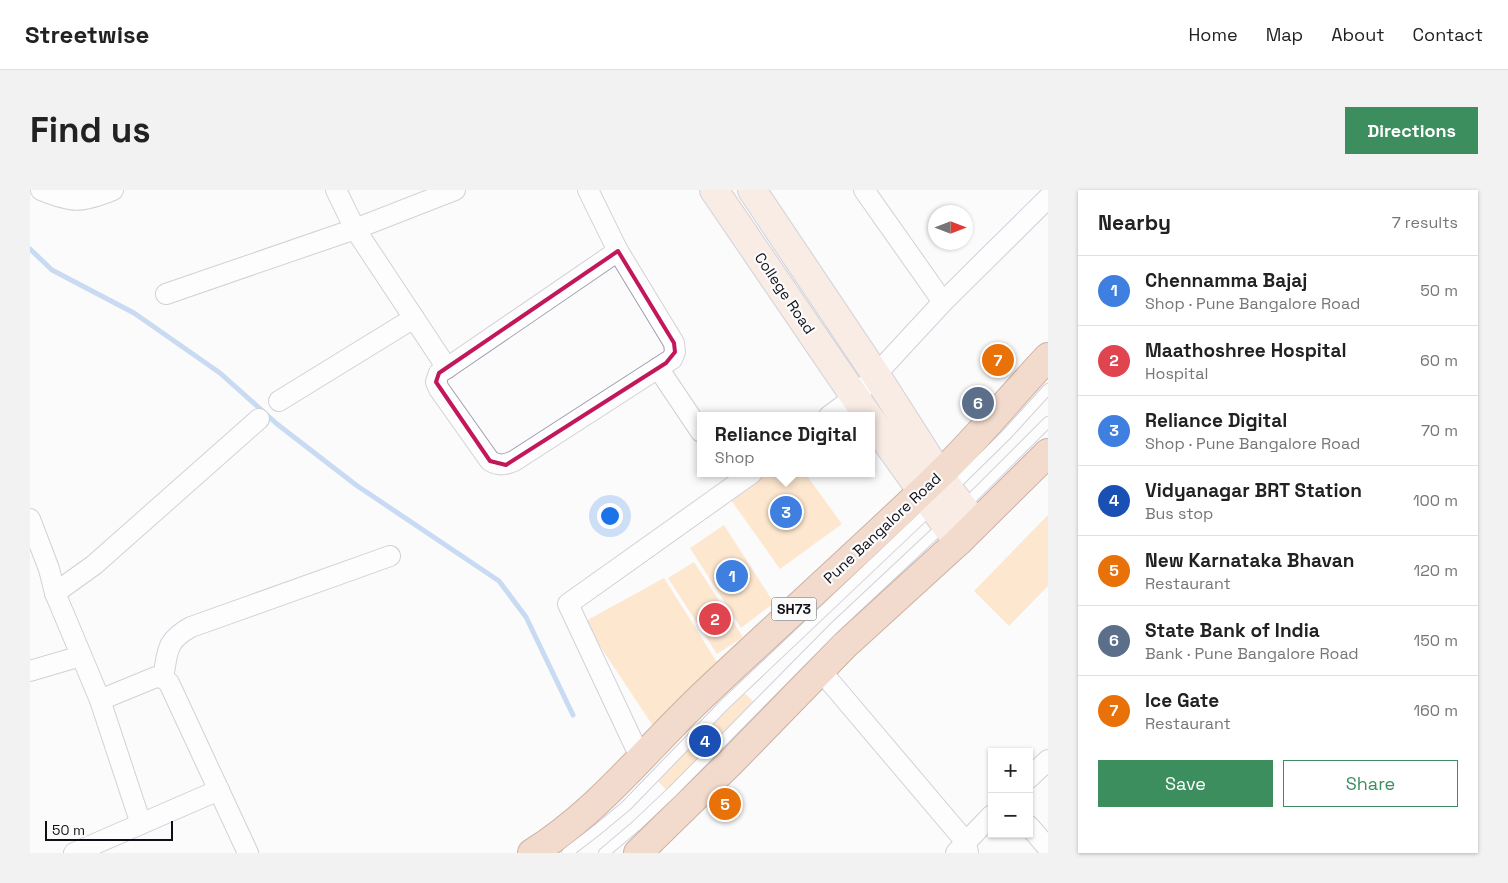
<!DOCTYPE html>
<meta charset="utf-8">
<style>
body{margin:0;font-family:"Space Grotesk",sans-serif;background:#f2f2f2;color:#222}
.controls{position:absolute;right:15px;bottom:15px;display:grid;overflow:hidden;border-radius:0px;box-shadow:0 1px 4px #0004}
.controls button{width:45px;height:45px;display:grid;place-items:center;padding:0;border:0;border-bottom:1px solid #e0e0e0;background:#fff;color:#222;font:25px sans-serif}
.compass{position:absolute;left:898px;top:15px;width:45px;height:45px;border-radius:50%;background:#fff;box-shadow:0 1px 4px #0004;rotate:90deg}
.scale{position:absolute;left:15px;bottom:12px;width:128px;box-sizing:border-box;padding-left:5px;border:2px solid #100f17;border-top:0;font-size:14px;line-height:18px;white-space:nowrap;color:#100f17;-webkit-text-stroke:4px #fbfbfb;paint-order:stroke}
.you{position:absolute;left:579px;top:325px;width:18px;height:18px;margin:-12px;border:4px solid #fff;border-radius:50%;background:#1a73e8;box-shadow:0 0 0 8px #1a73e833}
.badge{display:grid;place-items:center;width:32px;height:32px;border-radius:50%;background:#3d8e5f;color:#fff;font-size:16px;font-weight:700}
.pin{position:absolute;translate:-50% -50%;border:2px solid #fff;box-shadow:0 1px 5px #0006}
.popup{position:absolute;left:667px;top:222px;width:178px;height:65px;box-sizing:border-box;display:grid;place-content:center;border-radius:0px;background:#fff;filter:drop-shadow(0 1px 4px #0005);font-size:16px;white-space:nowrap;color:#767676}
.popup b{font-size:19px;color:#222}
.popup::after{content:'';position:absolute;left:50%;top:100%;margin-left:-10px;border:10px solid transparent;border-top-color:#fff}
.list{margin:0;padding:0;list-style:none}
h2{display:flex;justify-content:space-between;align-items:center;height:65px;margin:0;padding:0 20px;font-size:21px}
h2 small{font-size:16px;font-weight:400;color:#767676}
.list li{display:grid;grid-template-columns:32px 1fr auto;gap:15px;align-items:center;box-sizing:border-box;height:70px;padding:0 20px;border-top:1px solid #e0e0e0}
.list b{display:block;font-size:19px;white-space:nowrap}
.list p{margin:0;font-size:16px;white-space:nowrap;color:#767676}
.list em{font-size:16px;font-style:normal;color:#767676}
.actions{display:flex;gap:10px;padding:15px 20px}
.actions a{flex:1;padding:11px 0;border:1px solid #3d8e5f;border-radius:0px;text-align:center;font-size:18px;color:#3d8e5f}
.actions .main{background:#3d8e5f;color:#fff}
.map{position:relative;flex:none;width:1018px;height:663px;overflow:hidden;border-radius:0px}
header{display:flex;align-items:center;gap:30px;box-sizing:border-box;height:70px;padding:0 25px;background:#fff;border-bottom:1px solid #e0e0e0}
header strong{font-size:24px}
nav{display:flex;gap:28px;margin-inline-start:auto;font-size:18px}
.intro{display:flex;align-items:center;justify-content:space-between;box-sizing:border-box;height:120px;padding:0 30px}
h1{margin:0;font-size:35px}
.button{padding:12px 22px;border-radius:0px;background:#3d8e5f;color:#fff;font-size:18px;font-weight:700}
main{display:flex;gap:30px;padding:0 30px}
aside{flex:1;background:#fff;border-radius:0px;box-shadow:0 1px 4px #0004}
.map>svg:first-child{display:block}
.lines{fill:none;stroke-linecap:round;stroke-linejoin:round}
.stream{stroke:#8cb2e8;stroke-width:5}
.building{fill:#ffcf99}
.service-casing{stroke:#9f9cb2;stroke-width:12}
.minor-casing{stroke:#9f9cb2;stroke-width:22}
.secondary-casing{stroke:#9f9cb2;stroke-width:30}
.primary-casing{stroke:#915939;stroke-width:30}
.service{stroke:#fff;stroke-width:10}
.minor{stroke:#fff;stroke-width:20}
.secondary{stroke:#f3d9c9;stroke-width:28}
.primary{stroke:#e7b393;stroke-width:28}
.marked{fill:none;stroke:#c2185b;stroke-width:4;stroke-linejoin:round}
.labels{text-anchor:middle;dominant-baseline:central;stroke-width:4.5;stroke-linejoin:round;paint-order:stroke}
.shield{fill:#fbfbfb;stroke:#56565b;stroke-width:1}
.shield-label{font-size:14px;font-weight:bold;fill:#100f17}
.street-label{font-size:15px;fill:#100f17;stroke:#fbfbfb}
</style>
<header>
<strong>Streetwise</strong>
<nav><a>Home</a><a>Map</a><a>About</a><a>Contact</a></nav>
</header>
<div class="intro"><h1>Find us</h1><a class="button">Directions</a></div>
<main>
<div class="map">
<svg width="1018" height="663" viewBox="0 0 1018 663">
<rect width="100%" height="100%" fill="#fbfbfb"/>
<g class="lines">
<polyline class="stream" points="0,59 22,80 104,123 190,183 247,234 326,295 469,391 496,427 543,525"/>
</g>
<g class="building">
<polygon points="738,283 775,283 812,334 750,379 701,310"/>
<polygon points="1018,325 1018,396 979,436 944,401"/>
<polygon points="694,335 744,413 711,438 660,358"/>
<polygon points="664,372 713,447 687,464 638,388"/>
<polygon points="634,388 690,477 623,536 554,432"/>
<polygon points="712,501 725,513 638,602 625,588"/>
</g>
<g class="lines">
<defs>
<g id="service">
<polyline points="921,299 977,244 1018,199"/>
<polyline points="934,316 1018,232"/>
<polyline points="537,663 567,640 596,616 693,516 902,318"/>
<polyline points="574,663 606,636 643,601 804,438 914,335"/>
</g>
<g id="minor">
<path d="M11 0C43 13 51 13 83 0"/>
<polyline points="306,0 325,39 425,0"/>
<polyline points="834,0 913,112"/>
<polyline points="136,104 325,39 417,178 588,61"/>
<path d="M417 178 409 183 406 192 409 199 460 271C469 276 475 275 484 271L642 169 645 162 644 153 588 61 558 0"/>
<polyline points="628,178 671,242"/>
<polyline points="249,211 384,128"/>
<polyline points="799,226 825,207 913,112 1018,8"/>
<polyline points="0,329 19,379 25,403 70,510 126,487 133,488 139,493 218,663"/>
<polyline points="25,403 64,375 229,229"/>
<polyline points="0,481 51,466"/>
<polyline points="791,481 936,652 926,663"/>
<path d="M133 488C138 462 135 451 161 437L360 366"/>
<polyline points="70,510 111,634"/>
<polyline points="611,569 538,414 722,283"/>
<polyline points="999,588 1018,570"/>
<polyline points="999,636 1018,658"/>
<polyline points="44,663 189,600"/>
<polyline points="938,663 936,652 962,625"/>
</g>
<g id="secondary">
<polyline points="684,0 838,226"/>
<polyline points="722,0 846,185 920,301 946,334"/>
<polyline points="841,230 928,352"/>
</g>
<g id="primary">
<path d="M502 663C566 623 614 562 668 510 747 435 829 362 908 286 947 249 981 206 1018 167"/>
<polyline points="608,663 702,571 814,456 928,352 1018,263"/>
</g>
</defs>
<use href="#service" class="service-casing"/>
<use href="#minor" class="minor-casing"/>
<use href="#secondary" class="secondary-casing"/>
<use href="#primary" class="primary-casing"/>
<use href="#service" class="service"/>
<use href="#minor" class="minor"/>
<use href="#secondary" class="secondary"/>
<use href="#primary" class="primary"/>
</g>
<path d="M0 0H1018V663H0ZM588 61 644 153 645 162 636 173 476 275 460 271 406 192 409 183Z" fill="#fbfbfb" fill-opacity=".55" fill-rule="evenodd"/>
<path class="marked" d="M588 61 644 153 645 162 636 173 476 275 460 271 406 192 409 183Z"/>
<g class="labels">
<rect class="shield" x="741.5" y="407.5" width="45" height="23" rx="4"/>
<g class="shield-label">
<text x="764" y="419">SH73</text>
</g>
<g class="street-label">
<text transform="translate(755 103) rotate(56)">College Road</text>
<text transform="translate(852 338) rotate(-43)">Pune Bangalore Road</text>
</g>
</g>
</svg>
<div class="controls">
<button>+</button>
<button>−</button>
</div>
<svg class="compass" viewBox="-18 -18 36 36"><path d="M0-13l5 13h-10z" fill="#e53935"/><path d="M0 13l5-13h-10z" fill="#767676"/></svg>
<div class="scale">50 m</div>
<div class="you"></div>
<div class="pin badge" style="left:702px;top:386px;background:#3f7fe0">1</div>
<div class="pin badge" style="left:685px;top:429px;background:#e0444e">2</div>
<div class="pin badge" style="left:756px;top:322px;background:#3f7fe0">3</div>
<div class="popup"><b>Reliance Digital</b>Shop</div>
<div class="pin badge" style="left:675px;top:551px;background:#1a4fb4">4</div>
<div class="pin badge" style="left:695px;top:614px;background:#e8710a">5</div>
<div class="pin badge" style="left:948px;top:213px;background:#5c6f8a">6</div>
<div class="pin badge" style="left:968px;top:170px;background:#e8710a">7</div>
</div>
<aside>
<h2>Nearby<small>7 results</small></h2>
<ul class="list">
<li><span class="badge" style="background:#3f7fe0">1</span><div><b>Chennamma Bajaj</b><p>Shop · Pune Bangalore Road</p></div><em>50 m</em></li>
<li><span class="badge" style="background:#e0444e">2</span><div><b>Maathoshree Hospital</b><p>Hospital</p></div><em>60 m</em></li>
<li><span class="badge" style="background:#3f7fe0">3</span><div><b>Reliance Digital</b><p>Shop · Pune Bangalore Road</p></div><em>70 m</em></li>
<li><span class="badge" style="background:#1a4fb4">4</span><div><b>Vidyanagar BRT Station</b><p>Bus stop</p></div><em>100 m</em></li>
<li><span class="badge" style="background:#e8710a">5</span><div><b>New Karnataka Bhavan</b><p>Restaurant</p></div><em>120 m</em></li>
<li><span class="badge" style="background:#5c6f8a">6</span><div><b>State Bank of India</b><p>Bank · Pune Bangalore Road</p></div><em>150 m</em></li>
<li><span class="badge" style="background:#e8710a">7</span><div><b>Ice Gate</b><p>Restaurant</p></div><em>160 m</em></li>
</ul>
<div class="actions"><a class="main">Save</a><a>Share</a></div>
</aside>
</main>
